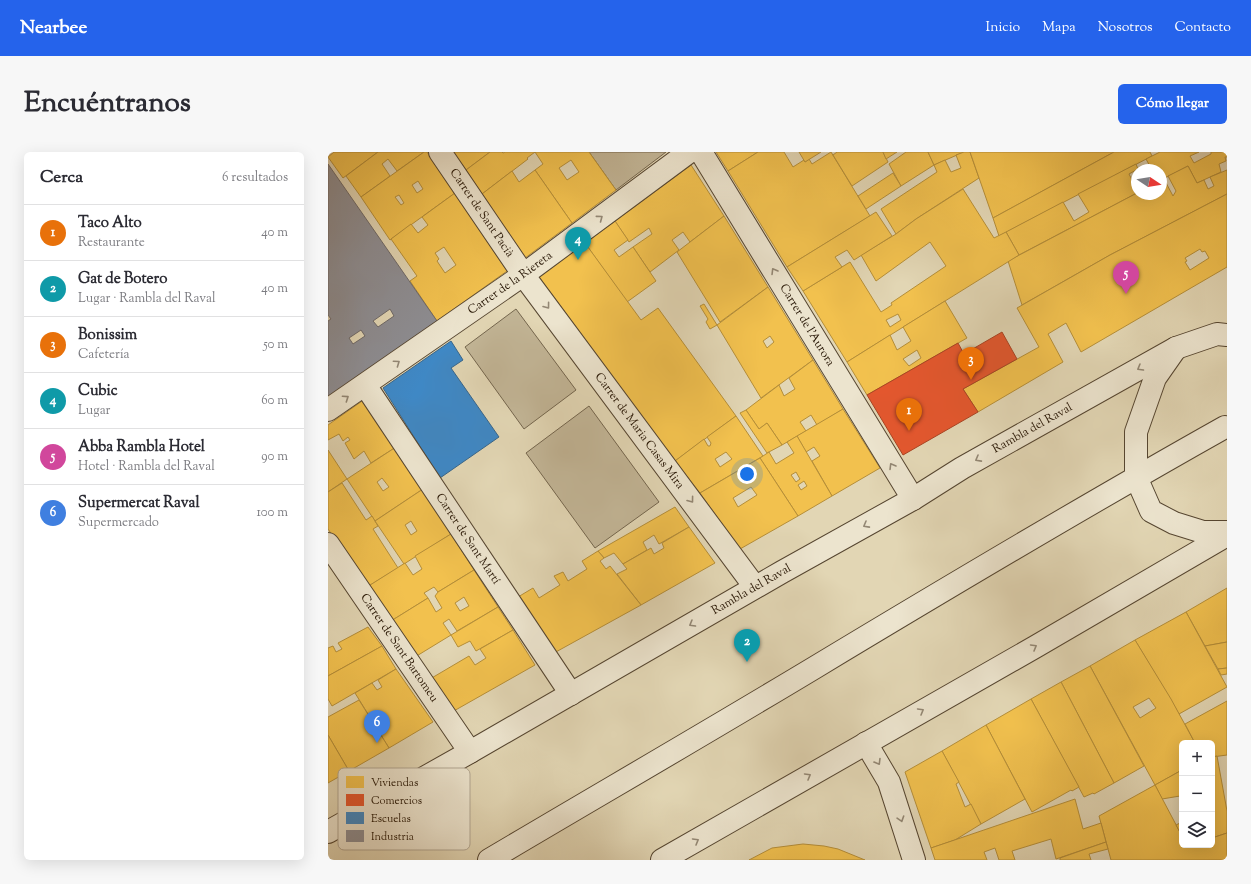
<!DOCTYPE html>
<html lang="es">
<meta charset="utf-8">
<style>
body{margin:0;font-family:"Sorts Mill Goudy",serif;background:#f7f7f7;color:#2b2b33}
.controls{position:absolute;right:12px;bottom:12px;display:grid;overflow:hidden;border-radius:6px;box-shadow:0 4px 16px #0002}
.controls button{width:36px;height:36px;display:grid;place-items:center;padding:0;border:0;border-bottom:1px solid #e1e1e2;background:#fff;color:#2b2b33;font:20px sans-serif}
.compass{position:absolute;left:803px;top:12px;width:36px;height:36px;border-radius:50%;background:#fff;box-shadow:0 4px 16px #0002;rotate:102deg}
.you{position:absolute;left:419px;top:322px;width:14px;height:14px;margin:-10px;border:3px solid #fff;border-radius:50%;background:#1a73e8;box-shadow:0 0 0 6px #1a73e833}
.badge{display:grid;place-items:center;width:26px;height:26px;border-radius:50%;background:#2563eb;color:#fff;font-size:13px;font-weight:700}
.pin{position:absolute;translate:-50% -33px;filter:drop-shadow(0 1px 2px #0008)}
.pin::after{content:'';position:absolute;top:21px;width:14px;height:12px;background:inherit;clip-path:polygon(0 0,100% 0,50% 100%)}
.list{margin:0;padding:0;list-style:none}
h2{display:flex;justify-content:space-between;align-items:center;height:52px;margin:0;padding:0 16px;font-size:17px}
h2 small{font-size:13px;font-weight:400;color:#7c7c81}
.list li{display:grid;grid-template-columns:26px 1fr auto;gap:12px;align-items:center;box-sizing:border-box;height:56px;padding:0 16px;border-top:1px solid #e1e1e2}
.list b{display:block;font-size:15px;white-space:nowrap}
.list p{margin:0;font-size:13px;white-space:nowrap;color:#7c7c81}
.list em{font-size:13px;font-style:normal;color:#7c7c81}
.icon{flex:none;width:22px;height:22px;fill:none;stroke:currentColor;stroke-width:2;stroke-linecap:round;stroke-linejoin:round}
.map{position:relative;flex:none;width:899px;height:708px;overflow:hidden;border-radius:6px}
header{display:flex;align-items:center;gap:24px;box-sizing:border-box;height:56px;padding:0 20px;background:#2563eb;color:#fff}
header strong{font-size:19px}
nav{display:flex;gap:22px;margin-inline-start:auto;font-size:14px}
.intro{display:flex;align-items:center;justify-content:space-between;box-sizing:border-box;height:96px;padding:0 24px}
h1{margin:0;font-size:28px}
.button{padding:10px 18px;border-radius:6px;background:#2563eb;color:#fff;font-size:14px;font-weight:700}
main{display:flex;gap:24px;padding:0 24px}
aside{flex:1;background:#fff;border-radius:6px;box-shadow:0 4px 16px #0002}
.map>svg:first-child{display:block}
.green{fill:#c2b596;stroke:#74664e}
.homes{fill:#f2c14e;stroke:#b58e38;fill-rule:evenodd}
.shops{fill:#e4572e;stroke:#ab4422}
.schools{fill:#3f88c5;stroke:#38668b}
.industry{fill:#8d8d92;stroke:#6e6968;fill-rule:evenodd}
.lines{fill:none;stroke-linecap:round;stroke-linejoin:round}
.pedestrian-casing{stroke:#564631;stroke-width:24}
.minor-casing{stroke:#564631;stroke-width:24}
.tertiary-casing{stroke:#564631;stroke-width:24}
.pedestrian{stroke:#ece4ce;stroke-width:22}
.minor{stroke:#ece4ce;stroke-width:22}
.tertiary{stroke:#ece4ce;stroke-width:22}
.oneway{stroke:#938774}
.labels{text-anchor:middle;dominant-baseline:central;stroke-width:4;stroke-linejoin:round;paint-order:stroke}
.street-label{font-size:12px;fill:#271605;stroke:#ece4ce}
.key{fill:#ece4ce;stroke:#b1a692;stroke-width:1}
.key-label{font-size:11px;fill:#271605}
</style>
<header>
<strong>Nearbee</strong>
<nav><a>Inicio</a><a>Mapa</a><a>Nosotros</a><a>Contacto</a></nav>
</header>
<div class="intro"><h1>Encuéntranos</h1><a class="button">Cómo llegar</a></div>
<main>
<aside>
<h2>Cerca<small>6 resultados</small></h2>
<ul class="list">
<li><span class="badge" style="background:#e8710a">1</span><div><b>Taco Alto</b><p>Restaurante</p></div><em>40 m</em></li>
<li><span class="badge" style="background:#0f9aa8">2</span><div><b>Gat de Botero</b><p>Lugar · Rambla del Raval</p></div><em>40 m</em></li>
<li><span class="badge" style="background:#e8710a">3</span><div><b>Bonissim</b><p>Cafetería</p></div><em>50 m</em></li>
<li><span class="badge" style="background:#0f9aa8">4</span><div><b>Cubic</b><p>Lugar</p></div><em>60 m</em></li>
<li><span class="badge" style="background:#d1479c">5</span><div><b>Abba Rambla Hotel</b><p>Hotel · Rambla del Raval</p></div><em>90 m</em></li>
<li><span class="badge" style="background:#3f7fe0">6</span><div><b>Supermercat Raval</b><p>Supermercado</p></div><em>100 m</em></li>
</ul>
</aside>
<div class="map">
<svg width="899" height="708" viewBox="0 0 899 708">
<rect width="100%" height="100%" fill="#e2d6b4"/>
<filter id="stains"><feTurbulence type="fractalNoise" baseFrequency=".005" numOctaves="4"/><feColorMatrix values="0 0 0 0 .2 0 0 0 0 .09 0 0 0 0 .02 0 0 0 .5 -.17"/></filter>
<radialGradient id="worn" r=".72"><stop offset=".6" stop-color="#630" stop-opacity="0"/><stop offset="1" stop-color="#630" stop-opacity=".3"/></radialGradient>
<g class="green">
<polygon points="261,0 338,0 288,38"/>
<polygon points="188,157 248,238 196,277 137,195"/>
<polygon points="261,254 331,350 267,396 198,301"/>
</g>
<g class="homes">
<polygon points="6,0 50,0 15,26 0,5"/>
<polygon points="50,0 96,0 69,19 60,7 54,12 62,24 33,45 18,24"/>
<path d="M96 0H99L127 41 62 88 33 45ZM90 29 95 37 89 41 84 33ZM71 43 76 51 73 53 67 45Z"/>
<polygon points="125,0 162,0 138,18"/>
<polygon points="162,0 174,0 175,1 177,0 207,0 199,6 200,7 154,42 138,18"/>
<path d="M207 0H261L288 38 244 71 207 18 215 12ZM243 8 251 20 239 28 231 16Z"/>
<polygon points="388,0 430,0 400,19"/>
<polygon points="430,0 456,0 465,15 476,8 477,10 481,7 484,12 503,0 542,64 459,115 400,19"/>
<polygon points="471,0 493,0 477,10"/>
<polygon points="509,0 555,0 560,10 524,34 505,3"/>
<polygon points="555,0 569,0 558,7"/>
<polygon points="578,0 600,0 606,13 573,34 561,12"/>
<polygon points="600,0 636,0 606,13"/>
<polygon points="636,0 642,0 651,26 588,67 568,82 553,57 609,20 606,13 617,8 623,20 633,16 628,3"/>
<polygon points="642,0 786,0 665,66"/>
<polygon points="786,0 822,0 824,4 671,84 665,66"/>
<polygon points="832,0 871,0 862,4 866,11 883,2 883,0 899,0 899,5 897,5 898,9 891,12 893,20 869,31 860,14 833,28 833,18 824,18 818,7"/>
<polygon points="808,12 810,17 801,22 808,36 809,35 809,41 691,103 678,80 735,50 746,69 761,60 750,42"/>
<polygon points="363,13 396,64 362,90 355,80 344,88 351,98 322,120 305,95 324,82 321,76 301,90 287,69"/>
<polygon points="860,14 869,31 876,28 880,37 886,34 882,25 899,18 899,42 782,103 694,153 680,109 809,41 809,42 833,42 833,28 836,27 845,44 848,39 840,24"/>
<polygon points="207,18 244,71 197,106 154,42 184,19 191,30"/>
<polygon points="565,21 573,34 538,57 530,44"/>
<path d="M635 37 666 86 678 80 691 103 519 210 475 139 522 110 553 160 564 153 563 151 618 114 602 90 548 129 533 103 568 82 588 67ZM570 162 573 168 562 175 558 168Z"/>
<path d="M127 41 179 119 109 169 82 129 89 124 63 87 83 72 90 81 100 73 94 65ZM116 95 128 113 117 121 109 109 111 107 107 101Z"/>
<path d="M899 42V115L753 200 738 171 720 182 735 210 650 260 635 237 711 195 689 156 782 103ZM872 97 874 100 877 99 881 106 862 118 857 110 859 109 857 106Z"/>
<polygon points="548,60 564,84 526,108 519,98 507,105 514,115 475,139 459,115"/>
<polygon points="396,64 440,135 392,170 349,100"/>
<polygon points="287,69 300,88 286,98 291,105 305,95 328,129 299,150 257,91"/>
<polygon points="257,91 313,168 330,156 408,264 347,309 211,125"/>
<path d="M440 135 485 208 433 246 389 173ZM442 184 446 190 439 196 435 189Z"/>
<path d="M617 149 639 186 539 243 519 210 562 183 569 198 583 189 575 175ZM589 198 593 206 581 214 575 207Z"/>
<polygon points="376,152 389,173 382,177 378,170 380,167 372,154"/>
<polygon points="485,208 515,257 489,273 483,263 472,270 478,279 454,293 439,271 431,277 418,258 451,233 456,244 467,237 461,226"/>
<polygon points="37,247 68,295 43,311 36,299 26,307 17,291 22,288 20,285 15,289 11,282 0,288 0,273"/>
<polygon points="515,257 552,316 504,344 484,309 492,304 486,295 478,300 469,284"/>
<polygon points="418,258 431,277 439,271 454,293 439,301 412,261"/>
<path d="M408 264 435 304 372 341 347 309 376 287 380 294H382L383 291 379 285ZM398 300 404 307 392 315 387 307Z"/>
<path d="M469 284 504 344 470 364 432 306 441 300 448 312 466 301 459 290ZM468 320 472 327 468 330 463 323ZM476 329 479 334 473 338 470 333Z"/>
<path d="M68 295 95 337 47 369 19 327ZM54 326 61 335 55 339 49 330Z"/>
<polygon points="0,298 19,327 0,340"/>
<path d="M432 306 470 364 412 397 372 341ZM423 335 429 343 410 355 405 346Z"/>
<polygon points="14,331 38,368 44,364 50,374 45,377 70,416 39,435 0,377 0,340"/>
<path d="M95 337 123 382 76 412 47 369ZM83 369 89 379 83 383 77 373Z"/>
<polygon points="347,355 361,375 331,392 326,383 315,390 319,398 295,412 286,401 276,406 270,399"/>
<polygon points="361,375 387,411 313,453 289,422 299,417 295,412 323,396 326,402 336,396 334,391"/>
<polygon points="123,382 146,418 110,440 106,435 96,441 100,446 63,469 39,435 77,411 85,423 94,417 87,404"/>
<polygon points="270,399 276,406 272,409 278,417 282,414 313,453 226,501 190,445 205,436 211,446 232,433 226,424 235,420 240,429 259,417 254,409"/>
<path d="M146 418 170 455 129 479 121 467 115 471 123 483 87 505 63 469 100 446 108 460 114 456 107 444 110 440ZM136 445 141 454 132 459 127 451Z"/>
<polygon points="899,436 899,490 877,494 858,460"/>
<polygon points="170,455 185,478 148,499 142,489 130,495 123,483"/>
<polygon points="858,460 899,535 851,562 807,488"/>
<polygon points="40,475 54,494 0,524 0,496 5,494 8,500 14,497 10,491"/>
<polygon points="185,478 207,513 124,560 102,527 141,504 147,513 158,506 152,497"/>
<path d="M807 488 843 547 867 591H854V618L827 633 762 514ZM821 546 828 556 812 566 805 555Z"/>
<polygon points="899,490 899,516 890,517 877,494"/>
<polygon points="54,494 68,517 4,554 0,547 0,524"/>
<polygon points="762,514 816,614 786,631 733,530"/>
<polygon points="899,516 899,522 893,523 890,517"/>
<polygon points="68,517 105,570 61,596 27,541 44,531 49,538 54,535 50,528"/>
<polygon points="733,530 786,631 766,642 765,641 756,645 703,547"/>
<polygon points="703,547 751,635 744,639 743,638 704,660 658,573"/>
<polygon points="31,548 61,596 21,619 0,583 0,565"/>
<polygon points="899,549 899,603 884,605 884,591 867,591 857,572"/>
<polygon points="658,573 697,647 653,672 614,599"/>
<polygon points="0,583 21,619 0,631"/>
<polygon points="614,599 631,630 628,632 637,655 643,652 653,672 627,688 603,696 577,620"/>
<polygon points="889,604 899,659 899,681 884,686 884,605"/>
<polygon points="854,618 854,654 852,644 834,647 827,633"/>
<polygon points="827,633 854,684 854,693 859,694 884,693 884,686 899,681 899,708 783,708 771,664"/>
<polygon points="747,647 755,677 773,671 778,690 728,707 723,687 684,699 687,708 671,708 667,696 656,700 659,708 607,708 603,696"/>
<polygon points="854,670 854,684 848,673"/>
<polygon points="778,690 780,697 761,702 763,708 732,708 732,706"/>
<polygon points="475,692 496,694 510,697 537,708 421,708 444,696"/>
</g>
<polygon class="shops" points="674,180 689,207 635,237 650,260 575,303 539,243 630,191 636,202"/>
<polygon class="schools" points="123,189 135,208 123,216 171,285 112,326 55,236"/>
<path class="industry" d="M0 12 109 169 0 245V169L3 167 0 163ZM62 157 66 164 50 175 45 169ZM33 178 37 184 25 192 21 186Z"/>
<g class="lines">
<defs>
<g id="pedestrian">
<polyline points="848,196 827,226 808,280 808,325 823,359 846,371 875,380 899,380"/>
<path id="s1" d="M37 233 243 542"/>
<path id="s2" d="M0 392 142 600"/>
<path d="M161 708C269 644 378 581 486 516 622 434 758 353 897 275"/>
</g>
<g id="minor">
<path id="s3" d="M112 0 199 128 427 435"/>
<path id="s4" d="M373 0 585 347"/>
<path id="s5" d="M0 258 195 123 361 0"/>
<polyline points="538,591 561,630 586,708"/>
</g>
<g id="tertiary">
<path id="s6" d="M0 680 142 600 454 420 585 347 634 316 848 196 889 182 899 183"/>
<polyline points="334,708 707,495 899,383"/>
</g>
</defs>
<use href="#pedestrian" class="pedestrian-casing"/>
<use href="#minor" class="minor-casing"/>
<use href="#tertiary" class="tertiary-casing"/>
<use href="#pedestrian" class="pedestrian"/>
<use href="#minor" class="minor"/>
<use href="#tertiary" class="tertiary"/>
</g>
<defs><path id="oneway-chevron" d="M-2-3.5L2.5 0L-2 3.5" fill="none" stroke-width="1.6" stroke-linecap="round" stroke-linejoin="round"/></defs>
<g class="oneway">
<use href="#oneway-chevron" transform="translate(272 66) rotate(-37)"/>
<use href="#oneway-chevron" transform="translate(446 119) rotate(-121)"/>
<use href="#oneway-chevron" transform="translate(219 154) rotate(53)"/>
<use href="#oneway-chevron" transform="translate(69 211) rotate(-35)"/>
<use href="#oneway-chevron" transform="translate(812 216) rotate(150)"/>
<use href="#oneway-chevron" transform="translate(18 246) rotate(-34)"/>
<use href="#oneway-chevron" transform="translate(650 307) rotate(151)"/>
<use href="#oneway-chevron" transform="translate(564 314) rotate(-121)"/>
<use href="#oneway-chevron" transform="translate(363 348) rotate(53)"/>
<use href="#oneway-chevron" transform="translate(538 373) rotate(151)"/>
<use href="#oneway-chevron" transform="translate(364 472) rotate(150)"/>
<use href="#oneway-chevron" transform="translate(706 495) rotate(-30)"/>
<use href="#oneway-chevron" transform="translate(593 559) rotate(-30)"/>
<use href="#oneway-chevron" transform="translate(550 610) rotate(59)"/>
<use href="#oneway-chevron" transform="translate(480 624) rotate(-30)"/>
<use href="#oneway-chevron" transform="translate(573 667) rotate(72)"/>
<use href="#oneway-chevron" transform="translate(368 689) rotate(-30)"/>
</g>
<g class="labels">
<g class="street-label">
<text stroke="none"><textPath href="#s3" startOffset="74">Carrer de Sant Pacià</textPath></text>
<text stroke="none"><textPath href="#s5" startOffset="222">Carrer de la Riereta</textPath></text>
<text stroke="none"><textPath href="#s4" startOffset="203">Carrer de l'Aurora</textPath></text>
<text stroke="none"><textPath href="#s6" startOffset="812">Rambla del Raval</textPath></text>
<text stroke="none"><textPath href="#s3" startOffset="343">Carrer de Maria Casas Mira</textPath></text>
<text stroke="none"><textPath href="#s1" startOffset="185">Carrer de Sant Martí</textPath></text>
<text stroke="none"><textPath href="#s6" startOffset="488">Rambla del Raval</textPath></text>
<text stroke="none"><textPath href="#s2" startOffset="126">Carrer de Sant Bartomeu</textPath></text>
</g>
</g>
<rect x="10" y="616" width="132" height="82" rx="6" class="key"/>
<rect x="18" y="624" width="18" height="12" fill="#f2c14e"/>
<rect x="18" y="642" width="18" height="12" fill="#e4572e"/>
<rect x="18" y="660" width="18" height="12" fill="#3f88c5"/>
<rect x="18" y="678" width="18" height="12" fill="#8d8d92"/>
<g class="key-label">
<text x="43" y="634">Viviendas</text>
<text x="43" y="652">Comercios</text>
<text x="43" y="670">Escuelas</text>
<text x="43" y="688">Industria</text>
</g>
<rect width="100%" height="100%" filter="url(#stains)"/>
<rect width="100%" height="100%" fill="url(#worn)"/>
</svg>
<div class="controls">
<button>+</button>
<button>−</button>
<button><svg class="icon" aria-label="layers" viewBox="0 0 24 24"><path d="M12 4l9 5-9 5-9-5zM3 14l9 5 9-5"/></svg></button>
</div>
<svg class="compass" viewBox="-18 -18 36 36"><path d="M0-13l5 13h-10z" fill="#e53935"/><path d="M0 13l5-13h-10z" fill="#7c7c81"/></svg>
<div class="you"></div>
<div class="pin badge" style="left:581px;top:279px;background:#e8710a">1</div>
<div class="pin badge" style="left:419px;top:510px;background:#0f9aa8">2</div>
<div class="pin badge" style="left:643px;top:228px;background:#e8710a">3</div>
<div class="pin badge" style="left:250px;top:108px;background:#0f9aa8">4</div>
<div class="pin badge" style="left:798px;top:142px;background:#d1479c">5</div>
<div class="pin badge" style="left:49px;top:591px;background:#3f7fe0">6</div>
</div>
</main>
